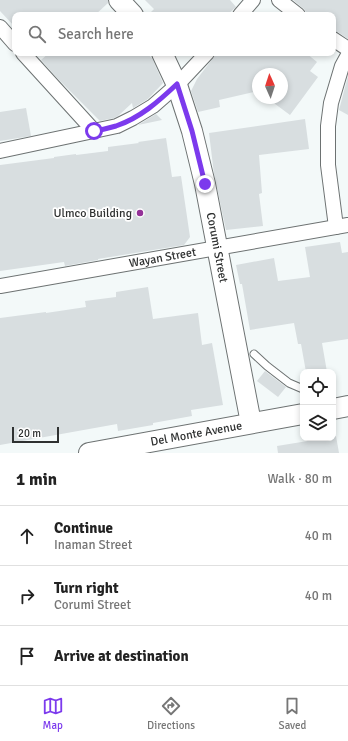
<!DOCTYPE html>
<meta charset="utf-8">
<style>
body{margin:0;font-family:Signika,sans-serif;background:#f6f6f6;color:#222}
.controls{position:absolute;right:12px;bottom:12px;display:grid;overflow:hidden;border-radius:8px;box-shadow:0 2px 6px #0003}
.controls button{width:36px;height:36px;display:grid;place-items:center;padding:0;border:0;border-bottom:1px solid #e0e0e0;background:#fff;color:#222;font:20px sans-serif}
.compass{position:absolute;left:252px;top:68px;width:36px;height:36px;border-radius:50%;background:#fff;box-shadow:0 2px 6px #0003;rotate:357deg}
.scale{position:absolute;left:12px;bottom:10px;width:47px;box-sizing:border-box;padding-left:4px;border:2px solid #2f3131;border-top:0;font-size:11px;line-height:14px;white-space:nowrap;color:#2f3131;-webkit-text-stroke:3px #fff;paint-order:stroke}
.stop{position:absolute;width:12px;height:12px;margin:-9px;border:3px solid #7c3aed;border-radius:50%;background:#fff}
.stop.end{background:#7c3aed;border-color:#fff;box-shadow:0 1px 4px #0008}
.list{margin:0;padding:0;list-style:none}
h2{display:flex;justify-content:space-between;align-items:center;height:52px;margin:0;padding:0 16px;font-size:17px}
h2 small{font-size:13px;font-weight:400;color:#767676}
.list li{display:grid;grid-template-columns:26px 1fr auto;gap:12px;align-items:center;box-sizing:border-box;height:60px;padding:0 16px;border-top:1px solid #e0e0e0}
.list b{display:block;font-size:15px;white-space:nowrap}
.list p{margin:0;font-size:13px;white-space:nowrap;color:#767676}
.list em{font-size:13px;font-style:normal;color:#767676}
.icon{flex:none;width:22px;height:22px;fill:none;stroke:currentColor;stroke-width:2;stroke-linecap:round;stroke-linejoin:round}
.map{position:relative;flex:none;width:348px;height:453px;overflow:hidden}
.search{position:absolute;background:#fff;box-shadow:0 2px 6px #0003;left:12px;right:12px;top:12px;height:44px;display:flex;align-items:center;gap:10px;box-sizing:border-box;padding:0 14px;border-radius:8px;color:#767676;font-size:15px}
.sheet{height:232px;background:#fff}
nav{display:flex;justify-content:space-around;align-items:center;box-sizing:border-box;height:56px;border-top:1px solid #e0e0e0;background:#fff;font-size:11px;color:#767676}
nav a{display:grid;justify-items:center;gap:2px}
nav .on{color:#7c3aed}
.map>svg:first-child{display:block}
.building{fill:#d8dee0}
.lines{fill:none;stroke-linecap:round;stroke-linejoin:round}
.lane-casing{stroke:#6d7272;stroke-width:9}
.street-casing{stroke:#6d7272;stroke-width:16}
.secondary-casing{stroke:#6d7272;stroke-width:22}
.lane{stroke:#fff;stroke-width:7}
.street{stroke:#fff;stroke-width:14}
.secondary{stroke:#fff;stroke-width:20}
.route{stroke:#7c3aed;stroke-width:5}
.poi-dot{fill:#943198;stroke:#fff;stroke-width:1.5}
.labels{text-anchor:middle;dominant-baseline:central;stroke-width:3.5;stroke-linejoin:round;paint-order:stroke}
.poi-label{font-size:12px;fill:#2f3131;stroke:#fff;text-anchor:end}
.street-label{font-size:12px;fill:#2f3131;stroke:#fff}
</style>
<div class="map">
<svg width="348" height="453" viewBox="0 0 348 453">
<rect width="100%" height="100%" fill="#f3f9f9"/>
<g class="building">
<polygon points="0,0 108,0 108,3 95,15 15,15 15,27 0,11"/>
<polygon points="145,0 230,0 236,7 227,15 148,15 154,9"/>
<polygon points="293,0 348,0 348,39 338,32 333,31 333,15 306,15 306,12 304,9"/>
<polygon points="49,53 146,53 152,58 163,83 148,99 133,108 132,103 118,116 114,118 100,121 58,79 41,60"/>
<polygon points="217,53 306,53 317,62 310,71 318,77 290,115 267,98 282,98 282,74 258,74 258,91 219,100 220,107 198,112 191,91 197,79"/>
<polygon points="348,76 348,115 339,110"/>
<polygon points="26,108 31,136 0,141 0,112"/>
<polygon points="156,114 162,120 138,125"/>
<polygon points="305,119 309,149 259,155 262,193 259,194 263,226 226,230 214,174 209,133"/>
<polygon points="166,138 172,177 181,176 190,237 184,245 98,259 98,260 65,266 64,262 0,271 0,165 54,158 54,157 76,154 76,155 108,151 108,147 139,143 138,142"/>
<polygon points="340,242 342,253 348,252 348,339 322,343 327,372 306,372 301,344 298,344 294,323 250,330 242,284 240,284 236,265 274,258 278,281 310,277 305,247"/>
<polygon points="148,287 153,319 198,313 202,345 212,343 223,405 191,410 192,416 153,423 153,425 118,431 117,424 0,445 0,318 46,312 46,313 86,307 85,301 116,297 116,292"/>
<polygon points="265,371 286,387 278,397 257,381"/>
<polygon points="336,436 339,453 278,453 277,446 326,438 333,438 333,437"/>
</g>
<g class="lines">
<defs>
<polyline id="lane" points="254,354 267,366 289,383 303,389"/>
<g id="street">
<polyline points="279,0 298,15"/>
<polyline points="240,15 253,0"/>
<polyline points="0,27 15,44"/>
<polyline points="333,39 348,49"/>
<polyline points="23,53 94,131"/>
<polyline points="0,151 117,126 133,118 153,106 177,85 207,53"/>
<polyline points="336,227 328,165 328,126 331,103 342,66 348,55"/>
<path id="s1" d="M0 286 348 225"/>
</g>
<g id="secondary">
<polyline points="119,0 133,15"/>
<path id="s2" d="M162 53 177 85 192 131 205 184 251 423"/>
<polyline points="333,409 348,406"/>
<path id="s3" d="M89 453 303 414"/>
</g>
</defs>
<use href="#lane" class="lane-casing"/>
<use href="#street" class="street-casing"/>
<use href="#secondary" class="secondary-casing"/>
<use href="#lane" class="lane"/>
<use href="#street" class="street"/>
<use href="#secondary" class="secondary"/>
</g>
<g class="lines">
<path class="route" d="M94 131C102 130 109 128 116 126 140 118 159 101 177 84L192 131 205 184"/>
</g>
<circle class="poi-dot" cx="140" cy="213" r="4"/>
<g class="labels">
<g class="poi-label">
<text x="132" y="213">Ulmco Building</text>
</g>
<g class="street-label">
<text stroke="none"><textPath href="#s2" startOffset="203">Corumi Street</textPath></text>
<text stroke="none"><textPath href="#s1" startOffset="165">Wayan Street</textPath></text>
<text stroke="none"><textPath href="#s3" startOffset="109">Del Monte Avenue</textPath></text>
</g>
</g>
</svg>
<div class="controls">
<button><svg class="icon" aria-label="locate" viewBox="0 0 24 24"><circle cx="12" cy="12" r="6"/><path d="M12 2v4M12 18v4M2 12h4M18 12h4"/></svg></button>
<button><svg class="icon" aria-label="layers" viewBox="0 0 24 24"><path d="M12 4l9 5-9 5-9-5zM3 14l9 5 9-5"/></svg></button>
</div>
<svg class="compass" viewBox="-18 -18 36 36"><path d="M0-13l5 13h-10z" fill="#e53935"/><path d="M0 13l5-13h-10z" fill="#767676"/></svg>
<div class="scale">20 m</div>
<div class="stop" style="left:94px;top:131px"></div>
<div class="stop end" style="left:205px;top:184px"></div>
<div class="search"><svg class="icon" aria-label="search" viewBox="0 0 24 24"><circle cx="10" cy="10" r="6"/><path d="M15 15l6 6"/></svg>Search here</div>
</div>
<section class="sheet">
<h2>1 min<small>Walk · 80 m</small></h2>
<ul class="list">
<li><svg class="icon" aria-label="ahead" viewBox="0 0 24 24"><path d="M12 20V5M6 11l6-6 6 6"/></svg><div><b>Continue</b><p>Inaman Street</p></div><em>40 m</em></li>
<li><svg class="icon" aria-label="right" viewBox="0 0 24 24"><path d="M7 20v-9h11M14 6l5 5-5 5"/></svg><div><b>Turn right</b><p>Corumi Street</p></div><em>40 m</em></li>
<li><svg class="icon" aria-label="arrive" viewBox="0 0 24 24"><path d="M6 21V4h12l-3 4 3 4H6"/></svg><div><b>Arrive at destination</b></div></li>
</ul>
</section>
<nav>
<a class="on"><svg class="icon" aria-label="map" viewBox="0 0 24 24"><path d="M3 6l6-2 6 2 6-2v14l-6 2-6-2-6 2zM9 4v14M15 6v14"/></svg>Map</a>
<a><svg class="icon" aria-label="directions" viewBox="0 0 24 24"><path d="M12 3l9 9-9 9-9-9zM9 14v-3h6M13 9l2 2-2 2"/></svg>Directions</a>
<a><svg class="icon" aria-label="saved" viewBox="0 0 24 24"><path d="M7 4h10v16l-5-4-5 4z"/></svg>Saved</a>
</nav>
